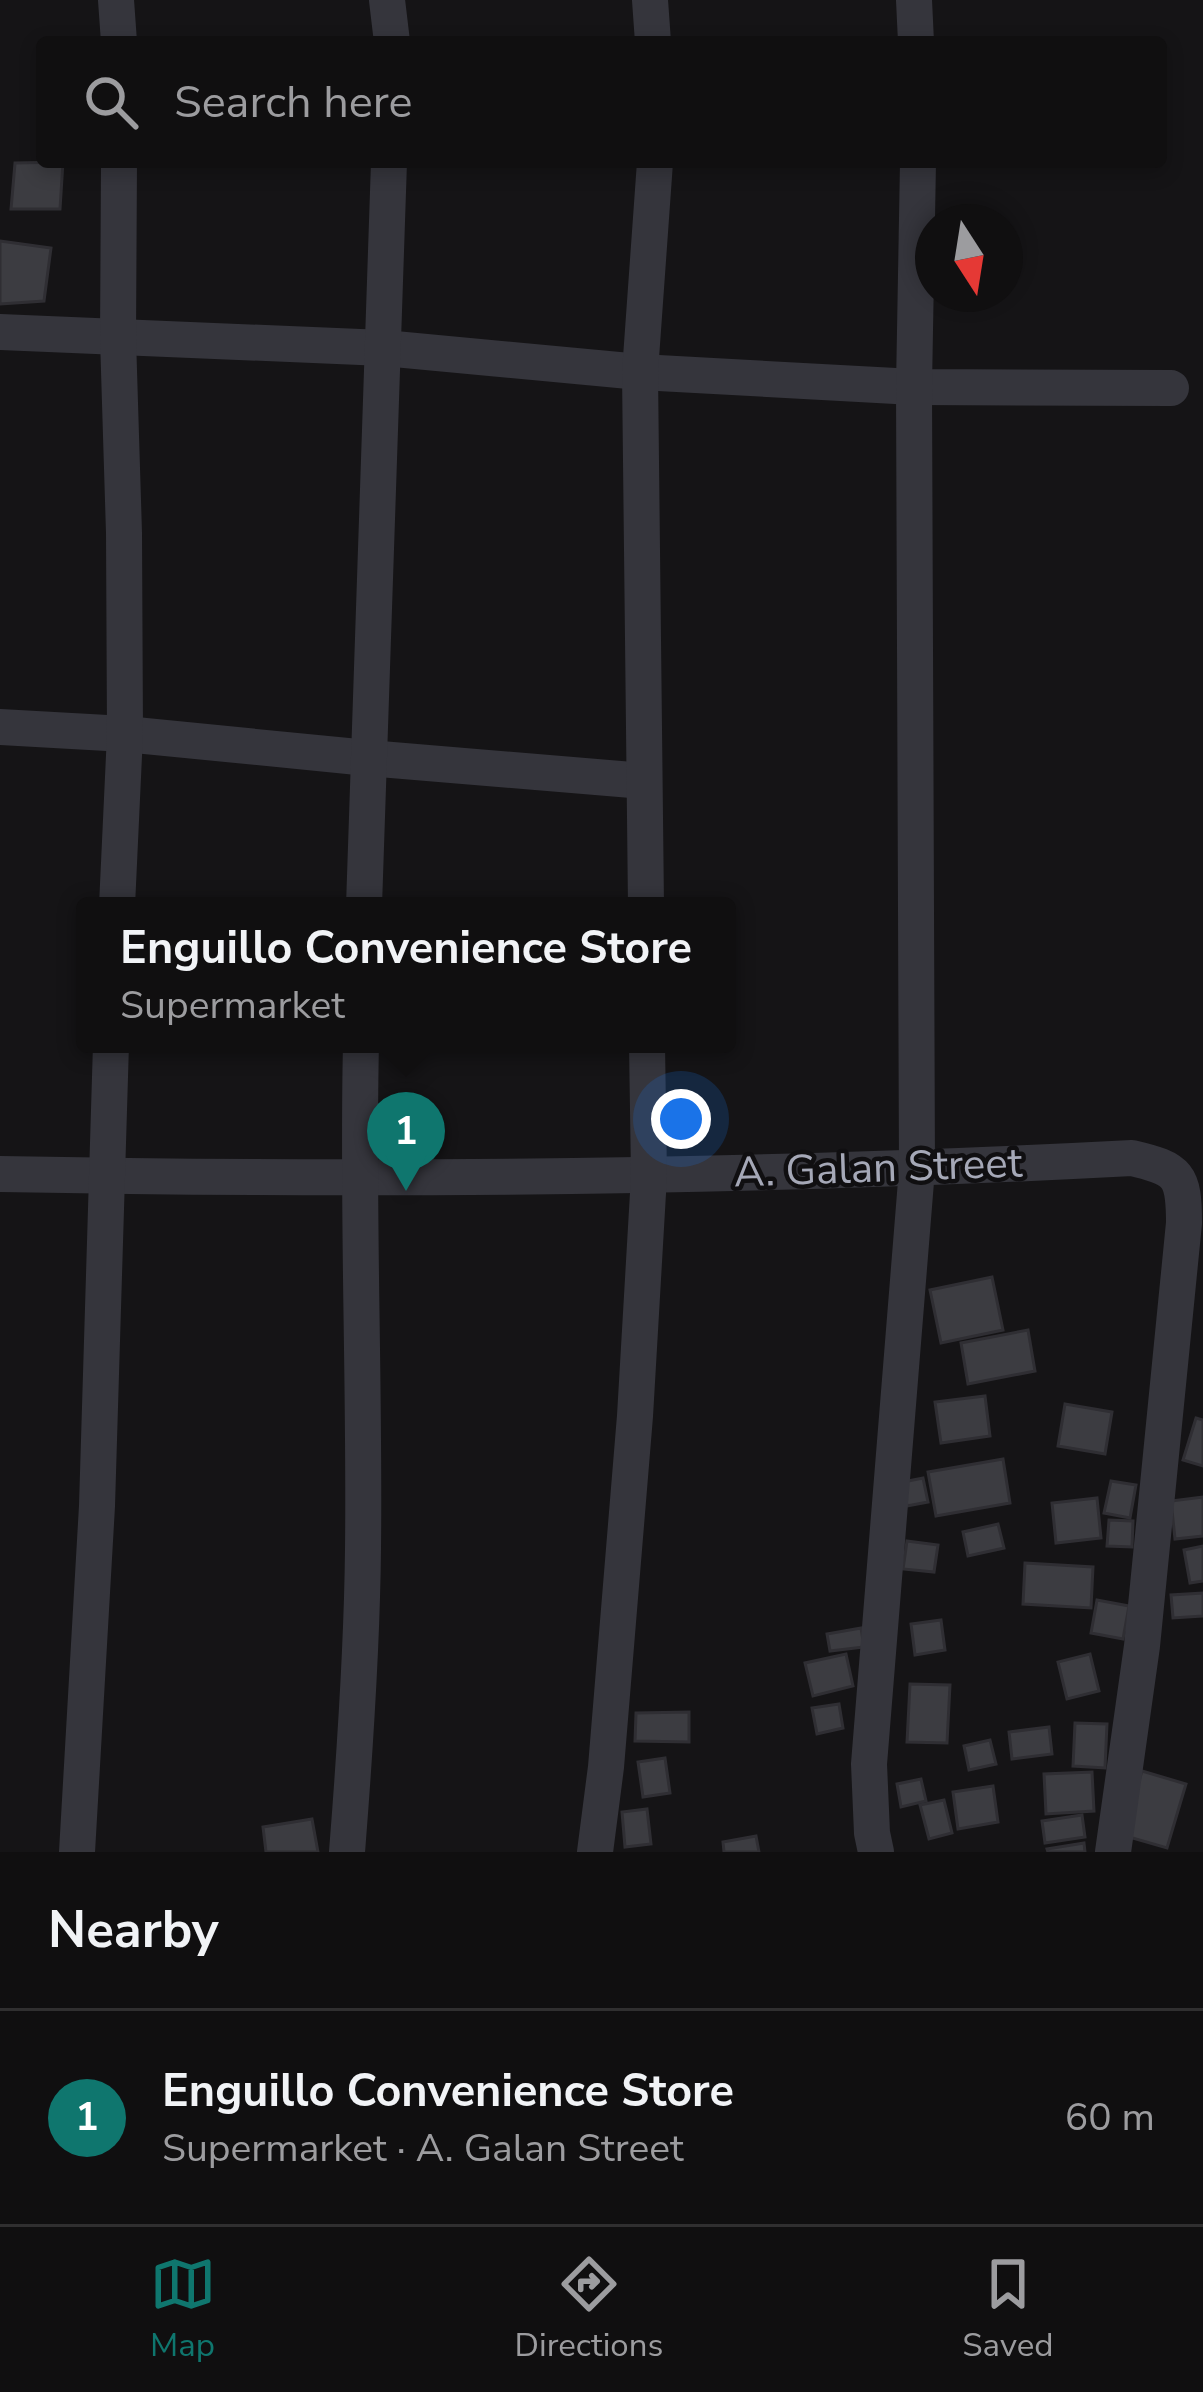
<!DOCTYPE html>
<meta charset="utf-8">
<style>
body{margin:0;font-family:"Nunito Sans",sans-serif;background:#191819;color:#f1f3f6}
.compass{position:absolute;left:915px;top:204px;width:108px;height:108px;border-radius:50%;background:#100f10;box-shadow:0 6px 18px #0003;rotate:168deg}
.you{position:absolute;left:681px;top:1119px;width:42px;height:42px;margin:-30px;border:9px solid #fff;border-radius:50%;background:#1a73e8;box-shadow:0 0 0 18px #1a73e833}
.badge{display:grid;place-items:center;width:78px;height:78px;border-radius:50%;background:#0f766e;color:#fff;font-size:39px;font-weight:700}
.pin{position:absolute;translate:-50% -99px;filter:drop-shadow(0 3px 6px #0008)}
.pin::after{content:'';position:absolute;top:63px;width:42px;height:36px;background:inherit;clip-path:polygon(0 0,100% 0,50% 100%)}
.popup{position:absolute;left:76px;top:897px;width:660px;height:156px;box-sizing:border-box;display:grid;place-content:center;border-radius:12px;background:#100f10;filter:drop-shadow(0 3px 9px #0005);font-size:39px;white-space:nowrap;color:#9c9c9f}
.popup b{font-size:45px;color:#f1f3f6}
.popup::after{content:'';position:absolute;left:50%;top:100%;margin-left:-24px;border:24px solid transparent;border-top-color:#100f10}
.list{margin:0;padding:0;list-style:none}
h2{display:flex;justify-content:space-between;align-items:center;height:156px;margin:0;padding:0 48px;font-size:51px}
h2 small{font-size:39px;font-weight:400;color:#9c9c9f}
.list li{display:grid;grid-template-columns:78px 1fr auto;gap:36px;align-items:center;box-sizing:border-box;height:216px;padding:0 48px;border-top:3px solid #302f30}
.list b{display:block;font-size:45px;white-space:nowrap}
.list p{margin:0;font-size:39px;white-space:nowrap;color:#9c9c9f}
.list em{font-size:39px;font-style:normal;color:#9c9c9f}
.icon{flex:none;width:66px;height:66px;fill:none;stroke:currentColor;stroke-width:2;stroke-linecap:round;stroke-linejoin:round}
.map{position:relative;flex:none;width:1203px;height:1852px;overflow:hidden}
.search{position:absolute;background:#100f10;box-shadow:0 6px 18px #0003;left:36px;right:36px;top:36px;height:132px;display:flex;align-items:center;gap:30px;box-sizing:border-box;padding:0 42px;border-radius:12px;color:#9c9c9f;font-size:45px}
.sheet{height:372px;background:#100f10}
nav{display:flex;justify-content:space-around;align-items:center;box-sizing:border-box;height:168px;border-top:3px solid #302f30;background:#100f10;font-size:33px;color:#9c9c9f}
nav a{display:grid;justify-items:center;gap:6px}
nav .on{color:#0f766e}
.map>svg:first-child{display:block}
.building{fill:#3c3c41;stroke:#2f2e33;stroke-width:3}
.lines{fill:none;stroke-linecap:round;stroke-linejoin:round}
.minor{stroke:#35353c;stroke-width:36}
.labels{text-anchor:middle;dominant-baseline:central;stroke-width:9;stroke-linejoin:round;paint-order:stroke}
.street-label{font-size:42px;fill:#a5a8b7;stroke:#100f11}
</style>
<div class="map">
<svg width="1203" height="1852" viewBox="0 0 1203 1852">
<rect width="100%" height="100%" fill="#151416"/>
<g class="building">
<polygon points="63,162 60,209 11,209 15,163"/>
<polygon points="0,241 51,248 44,301 0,304"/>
<polygon points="992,1277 1003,1330 941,1343 930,1290"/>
<polygon points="1028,1330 1035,1371 968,1384 961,1343"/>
<polygon points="985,1396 990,1436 941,1443 935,1402"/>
<polygon points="1065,1404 1112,1412 1105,1454 1058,1446"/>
<polygon points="1196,1418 1203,1420 1203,1466 1183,1460"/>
<polygon points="1003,1459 1010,1503 936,1516 928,1472"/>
<polygon points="923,1478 928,1502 907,1506 903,1482"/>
<polygon points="1111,1481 1136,1485 1130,1518 1104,1513"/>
<polygon points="1203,1497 1203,1536 1175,1539 1171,1501"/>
<polygon points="1097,1498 1101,1538 1056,1543 1052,1503"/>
<polygon points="1109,1520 1133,1521 1132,1547 1107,1546"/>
<polygon points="998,1524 1004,1548 968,1556 963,1532"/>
<polygon points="907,1541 938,1545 934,1572 903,1569"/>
<polygon points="1203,1546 1203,1581 1190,1583 1184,1550"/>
<polygon points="1025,1563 1093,1567 1091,1608 1023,1604"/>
<polygon points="1203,1593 1203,1616 1173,1618 1171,1595"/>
<polygon points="1097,1600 1129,1606 1123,1639 1091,1633"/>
<polygon points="941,1620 945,1650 915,1655 911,1624"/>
<polygon points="861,1628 864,1647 830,1651 827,1634"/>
<polygon points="846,1654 853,1686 813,1696 805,1663"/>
<polygon points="1090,1654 1099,1691 1067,1699 1058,1662"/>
<polygon points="910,1684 950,1685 947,1743 907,1742"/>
<polygon points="839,1704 843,1728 817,1734 812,1708"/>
<polygon points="689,1712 689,1742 635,1741 636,1713"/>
<polygon points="1075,1723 1107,1724 1105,1768 1073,1766"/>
<polygon points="1049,1727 1052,1754 1012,1759 1009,1732"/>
<polygon points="990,1740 996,1764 969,1770 964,1746"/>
<polygon points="665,1758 670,1793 643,1797 638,1762"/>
<polygon points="1142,1771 1186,1784 1167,1848 1122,1835"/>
<polygon points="1092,1772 1094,1811 1046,1814 1044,1774"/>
<polygon points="921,1779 926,1801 901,1807 897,1784"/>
<polygon points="993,1786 998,1822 958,1829 953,1792"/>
<polygon points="944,1800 952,1833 929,1839 920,1805"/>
<polygon points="647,1809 651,1844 625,1847 622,1812"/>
<polygon points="1082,1815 1085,1837 1045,1843 1042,1821"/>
<polygon points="312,1819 318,1852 266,1852 263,1827"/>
<polygon points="756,1836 759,1852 724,1852 723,1842"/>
<polygon points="1084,1843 1085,1852 1048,1852 1047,1849"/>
</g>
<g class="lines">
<g class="minor">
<polyline points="116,0 119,42"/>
<polyline points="387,0 392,42"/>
<polyline points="650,0 653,42"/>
<polyline points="914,0 916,42"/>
<polyline points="0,332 384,348 640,372 914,387 1171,388"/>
<polyline points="0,727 125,734 368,758 644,781"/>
<polyline points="117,906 125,734 124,533 118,338 119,162"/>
<polyline points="364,906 389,162"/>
<polyline points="646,906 640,372 655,162"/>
<path d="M0 1174C378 1181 755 1178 1132 1158 1179 1169 1184 1175 1184 1223L1142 1646 1113 1852"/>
<polyline points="77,1852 97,1506 111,1044"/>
<path d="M347 1852C355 1751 362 1651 363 1549 365 1381 357 1213 361 1044"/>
<polyline points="595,1852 606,1767 635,1416 649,1176 647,1044"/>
<polyline points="876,1852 872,1833 869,1764 917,1169 914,387 918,162"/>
</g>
</g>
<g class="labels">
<g class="street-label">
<text transform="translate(878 1168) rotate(-2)">A. Galan Street</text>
</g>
</g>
</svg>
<svg class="compass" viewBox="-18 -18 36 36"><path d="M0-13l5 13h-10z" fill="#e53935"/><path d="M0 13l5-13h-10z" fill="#9c9c9f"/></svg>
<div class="you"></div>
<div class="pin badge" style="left:406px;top:1191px">1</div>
<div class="popup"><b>Enguillo Convenience Store</b>Supermarket</div>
<div class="search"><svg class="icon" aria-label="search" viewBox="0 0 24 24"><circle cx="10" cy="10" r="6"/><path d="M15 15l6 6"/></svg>Search here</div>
</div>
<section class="sheet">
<h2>Nearby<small></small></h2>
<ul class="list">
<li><span class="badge">1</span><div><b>Enguillo Convenience Store</b><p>Supermarket · A. Galan Street</p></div><em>60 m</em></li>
</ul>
</section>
<nav>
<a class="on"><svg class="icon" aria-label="map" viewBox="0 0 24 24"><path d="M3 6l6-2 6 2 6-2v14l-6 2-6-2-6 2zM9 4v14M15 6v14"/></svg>Map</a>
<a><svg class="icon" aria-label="directions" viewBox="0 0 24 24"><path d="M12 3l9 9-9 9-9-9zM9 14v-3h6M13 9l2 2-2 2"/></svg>Directions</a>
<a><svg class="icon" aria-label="saved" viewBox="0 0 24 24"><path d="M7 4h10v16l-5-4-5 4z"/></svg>Saved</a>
</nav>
